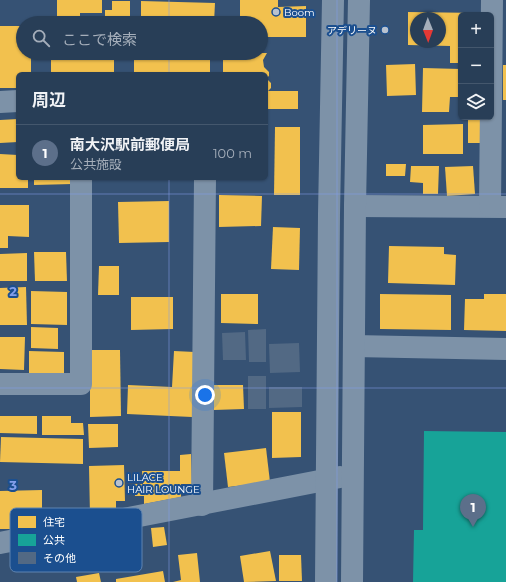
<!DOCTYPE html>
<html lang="ja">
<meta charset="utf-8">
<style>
body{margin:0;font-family:Montserrat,"Noto Sans JP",sans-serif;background:#344961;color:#f1f3f6}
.controls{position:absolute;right:12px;top:12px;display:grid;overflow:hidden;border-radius:6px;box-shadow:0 1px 3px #0004}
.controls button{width:36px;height:36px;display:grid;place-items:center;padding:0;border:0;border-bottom:1px solid #44576d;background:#283e57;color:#f1f3f6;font:20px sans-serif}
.compass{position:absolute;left:410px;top:12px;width:36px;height:36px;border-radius:50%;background:#283e57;box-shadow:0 1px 3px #0004;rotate:179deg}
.you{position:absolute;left:205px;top:395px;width:14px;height:14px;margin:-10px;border:3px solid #fff;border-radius:50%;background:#1a73e8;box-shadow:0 0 0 6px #1a73e833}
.badge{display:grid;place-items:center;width:26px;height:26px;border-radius:50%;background:#8abfa5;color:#fff;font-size:13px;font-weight:700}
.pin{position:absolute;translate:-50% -33px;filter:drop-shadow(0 1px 2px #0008)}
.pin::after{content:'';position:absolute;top:21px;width:14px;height:12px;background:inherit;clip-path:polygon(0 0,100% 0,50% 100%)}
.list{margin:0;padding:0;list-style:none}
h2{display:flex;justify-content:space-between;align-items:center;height:52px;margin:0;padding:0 16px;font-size:17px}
h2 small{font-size:13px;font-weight:400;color:#a5aeba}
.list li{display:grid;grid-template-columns:26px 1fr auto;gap:12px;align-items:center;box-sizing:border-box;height:56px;padding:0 16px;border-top:1px solid #44576d}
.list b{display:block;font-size:15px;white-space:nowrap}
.list p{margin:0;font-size:13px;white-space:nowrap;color:#a5aeba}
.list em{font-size:13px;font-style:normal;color:#a5aeba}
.icon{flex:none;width:22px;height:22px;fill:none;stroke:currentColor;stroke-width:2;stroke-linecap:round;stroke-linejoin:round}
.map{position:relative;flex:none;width:506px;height:582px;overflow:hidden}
.search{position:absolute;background:#283e57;box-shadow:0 1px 3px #0004;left:16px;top:16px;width:252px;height:44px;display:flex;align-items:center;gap:10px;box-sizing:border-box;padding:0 14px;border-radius:22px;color:#a5aeba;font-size:15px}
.panel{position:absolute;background:#283e57;box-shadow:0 1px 3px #0004;left:16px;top:72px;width:252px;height:108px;border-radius:6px}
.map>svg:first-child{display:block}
.homes{fill:#f2c14e;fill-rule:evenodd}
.public{fill:#17a398}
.building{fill:#526984}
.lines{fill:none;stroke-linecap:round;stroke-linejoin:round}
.minor{stroke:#7d92a8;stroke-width:22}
.grid{fill:none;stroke:#839eea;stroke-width:1;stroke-opacity:0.55}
.poi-dot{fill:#b9c2ce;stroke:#1b4f8f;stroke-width:1.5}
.labels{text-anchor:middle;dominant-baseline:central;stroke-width:4;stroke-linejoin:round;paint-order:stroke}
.poi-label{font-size:10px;fill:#fff;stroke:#1b4f8f;text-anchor:start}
.key{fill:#1b4f8f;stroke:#5f84b1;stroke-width:1}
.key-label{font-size:11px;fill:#fff}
.grid-label{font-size:13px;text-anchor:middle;font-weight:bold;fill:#839eea;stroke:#1b4f8f;stroke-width:4;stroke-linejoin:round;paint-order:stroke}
</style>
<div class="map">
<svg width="506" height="582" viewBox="0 0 506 582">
<rect width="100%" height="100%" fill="#365274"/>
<g class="homes">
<polygon points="57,0 102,0 102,13 80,13 80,23 57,23"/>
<polygon points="240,0 278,0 278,7 306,6 306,37 261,37 261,23 240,23"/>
<polygon points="112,1 130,1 130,23 96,23 96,17 105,17 105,10 112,10"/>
<polygon points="141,1 215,3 214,23 141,23"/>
<path d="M408 12 481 13V15H461V63H450V46L408 45ZM416 18H440V42H416Z"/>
<polygon points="0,26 23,26 23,53 31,53 31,74 18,74 18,88 0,88"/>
<rect x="134" y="53" width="76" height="21"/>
<polygon points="223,53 267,53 263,60 264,67 269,72 269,76 266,78 271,83 271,88 268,91 298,91 298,109 266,109 266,74 223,74"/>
<polygon points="51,56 114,58 114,74 51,74"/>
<polygon points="415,64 416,95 387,96 386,65"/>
<rect x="503" y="65" width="3" height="35"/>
<polygon points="423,68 461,69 461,97 450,97 449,112 422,112"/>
<rect x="468" y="117" width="15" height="26"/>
<polygon points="18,119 18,142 0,143 0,120"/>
<polygon points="463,124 463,154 423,154 423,125"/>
<polygon points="275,127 300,127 300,195 274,195"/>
<polygon points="0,154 18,155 18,178 28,178 28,188 0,188"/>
<polygon points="386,164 406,164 405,176 386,176"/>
<polygon points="411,166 439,166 438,194 423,194 423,183 410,182"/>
<polygon points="473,166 475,194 447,196 445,167"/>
<polygon points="34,178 72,178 72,184 34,185"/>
<polygon points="219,195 262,196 261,226 219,227"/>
<polygon points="169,201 169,242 119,243 118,202"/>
<polygon points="0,205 29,205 29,237 8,236 8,248 0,248"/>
<polygon points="273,227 300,228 299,270 271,269"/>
<polygon points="389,246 444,247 444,254 456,255 455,285 388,283"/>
<polygon points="34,252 66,252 67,281 35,281"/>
<polygon points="27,253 27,281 0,281 0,254"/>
<polygon points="99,266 119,266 119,295 98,295"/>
<polygon points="26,287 27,325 0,325 0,288"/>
<polygon points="31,291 67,292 67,325 31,324"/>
<polygon points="221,294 258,294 258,324 221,323"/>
<polygon points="380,294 451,295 451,330 380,329"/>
<polygon points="484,294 506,294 506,331 464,330 465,299 484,299"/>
<polygon points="131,297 173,297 173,329 131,330"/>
<polygon points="31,327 58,328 58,349 31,348"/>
<polygon points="0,337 25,337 24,370 0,369"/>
<polygon points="90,350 120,350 121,416 90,417"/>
<polygon points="29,351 64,352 64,374 29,373"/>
<polygon points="174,351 195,352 192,417 127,414 128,385 172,387"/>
<polygon points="214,385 243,385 244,409 214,410"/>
<polygon points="272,412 301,412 301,457 272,458"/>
<polygon points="0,416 37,416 37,434 0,433"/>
<polygon points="42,416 71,416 71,423 83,423 84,435 42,435"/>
<polygon points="88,424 118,424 118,447 89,448"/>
<polygon points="1,437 83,439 83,464 0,462"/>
<polygon points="266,448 270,482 228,487 224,453"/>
<polygon points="191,454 192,484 181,484 181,497 144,504 144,496 135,496 134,484 143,484 142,471 180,471 180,455"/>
<polygon points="124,465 125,501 116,501 116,514 90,515 89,466"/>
<polygon points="42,490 42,518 19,518 19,529 0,529 0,491"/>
<polygon points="164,527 167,545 153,547 151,528"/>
<polygon points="270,551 276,581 244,582 240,556"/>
<polygon points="197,553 200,582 173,582 181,580 178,555"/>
<polygon points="279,555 301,555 302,581 279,581"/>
<polygon points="163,571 165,582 116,582 116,579"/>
<polygon points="99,573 101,582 77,582 76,577"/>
</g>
<polygon class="public" points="424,431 506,432 506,582 413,582 414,530 423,530"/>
<g class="building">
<polygon points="266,329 266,362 249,362 248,330"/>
<polygon points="245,332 246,360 223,360 222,333"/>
<polygon points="299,343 300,372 270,373 269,344"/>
<rect x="248" y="376" width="18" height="33"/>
<polygon points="269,387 302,387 302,407 269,408"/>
</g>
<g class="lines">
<g class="minor">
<polyline points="0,102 18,101"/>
<polyline points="355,206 506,207"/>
<polyline points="490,206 492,0"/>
<polyline points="354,346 506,349"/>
<polyline points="0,384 81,384 81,178"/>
<polyline points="202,505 205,178"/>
<polyline points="0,543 340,477"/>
<polyline points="326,582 329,214 333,0"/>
<polyline points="352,582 355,206 359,0"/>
</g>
</g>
<path class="grid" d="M169 0V23M337 0V582M169 53V74M169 178V582M0 194H506M0 388H506"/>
<g class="poi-dot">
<circle cx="276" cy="12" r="4"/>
<circle cx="385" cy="30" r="4"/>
<circle cx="119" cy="483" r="4"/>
</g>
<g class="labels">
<g class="poi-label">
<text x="284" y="12">Boom</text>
<text x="377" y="30" text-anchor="end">アデリーヌ</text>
<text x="127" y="477">LILACE<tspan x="127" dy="12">HAIR LOUNGE</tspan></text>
</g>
</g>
<rect x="10" y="508" width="132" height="64" rx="6" class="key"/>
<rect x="18" y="516" width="18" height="12" fill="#f2c14e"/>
<rect x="18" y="534" width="18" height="12" fill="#17a398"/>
<rect x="18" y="552" width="18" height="12" fill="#526984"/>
<g class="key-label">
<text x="43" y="526">住宅</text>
<text x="43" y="544">公共</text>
<text x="43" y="562">その他</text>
</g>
<g class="grid-label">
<text x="13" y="296">2</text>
<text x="13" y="490">3</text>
</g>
</svg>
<div class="controls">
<button>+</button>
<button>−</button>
<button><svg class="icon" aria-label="layers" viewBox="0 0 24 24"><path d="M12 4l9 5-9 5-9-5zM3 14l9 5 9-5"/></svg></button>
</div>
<svg class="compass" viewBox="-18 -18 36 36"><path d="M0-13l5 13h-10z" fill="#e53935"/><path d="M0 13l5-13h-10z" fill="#a5aeba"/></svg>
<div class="you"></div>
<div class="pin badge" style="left:473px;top:527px;background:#5c6f8a">1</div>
<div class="search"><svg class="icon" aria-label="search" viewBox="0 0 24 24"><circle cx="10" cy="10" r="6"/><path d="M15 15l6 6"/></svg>ここで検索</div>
<section class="panel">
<h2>周辺<small></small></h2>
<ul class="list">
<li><span class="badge" style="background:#5c6f8a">1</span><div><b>南大沢駅前郵便局</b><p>公共施設</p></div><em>100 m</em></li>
</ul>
</section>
</div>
